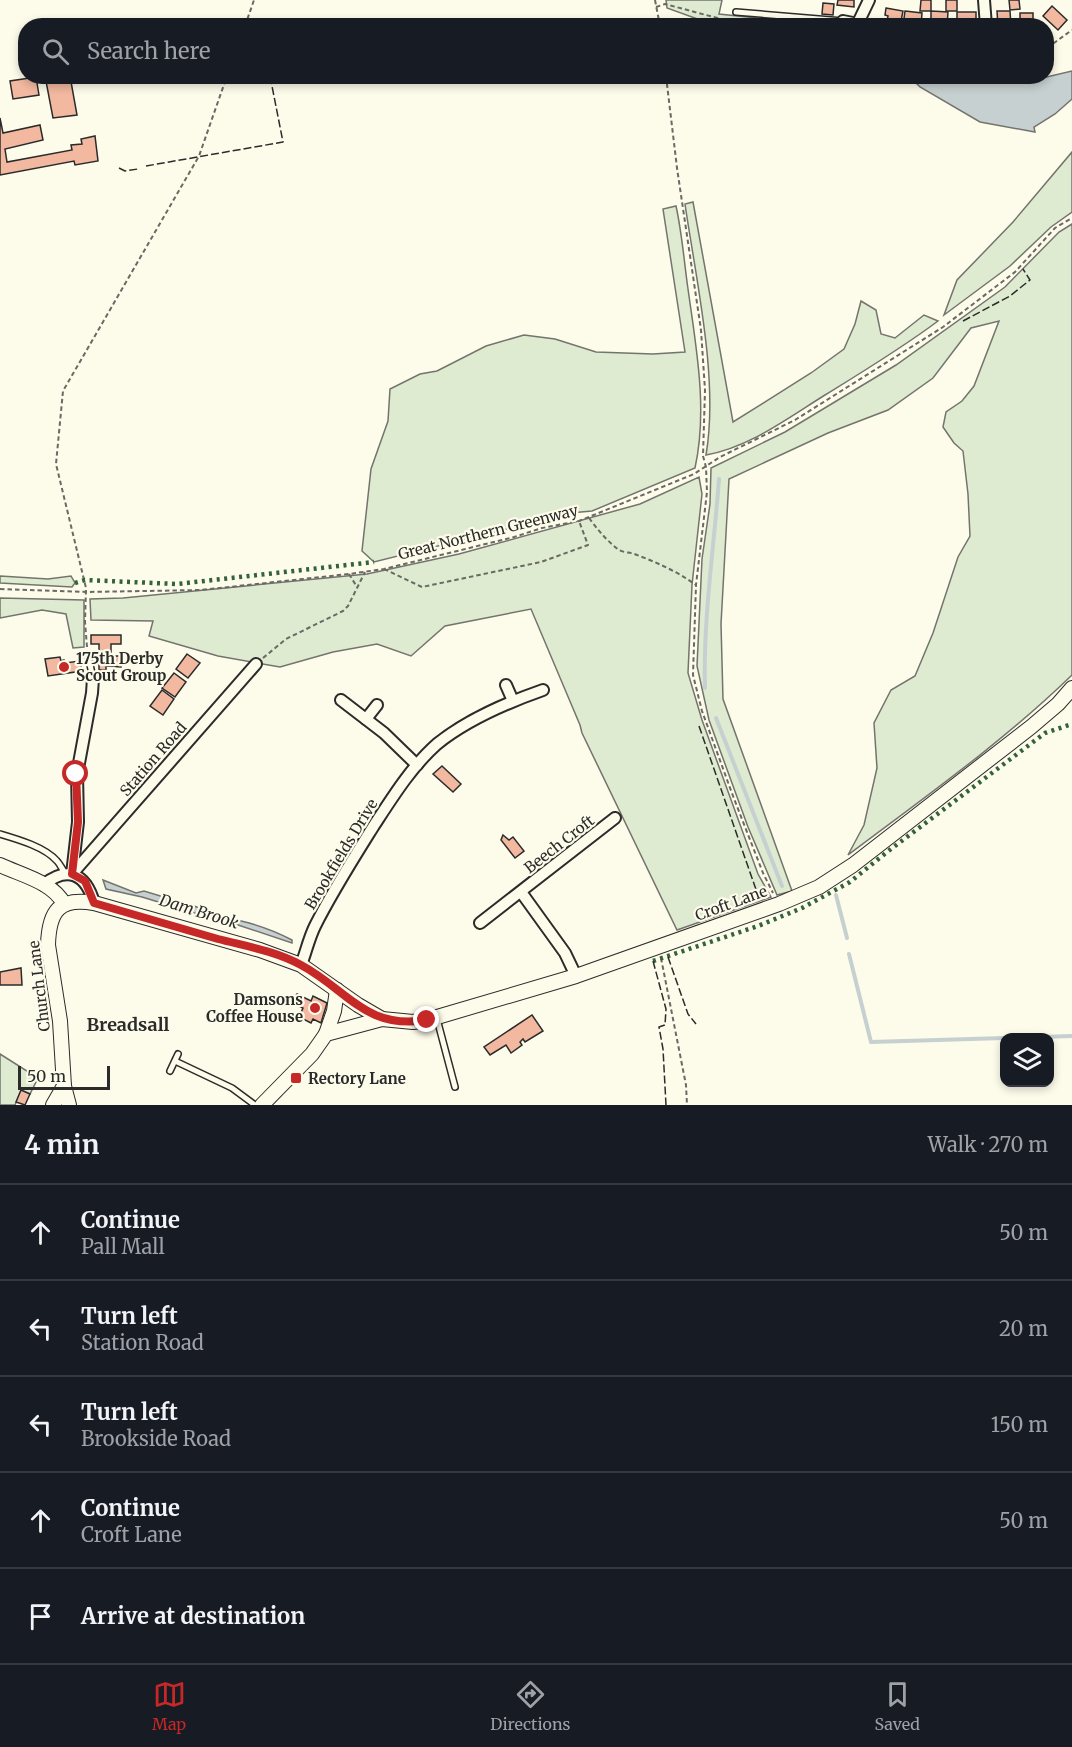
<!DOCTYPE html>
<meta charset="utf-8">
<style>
body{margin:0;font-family:Merriweather,serif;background:#20242c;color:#f1f3f6}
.controls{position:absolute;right:18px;bottom:18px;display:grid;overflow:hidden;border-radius:12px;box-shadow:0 3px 9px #0003}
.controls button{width:54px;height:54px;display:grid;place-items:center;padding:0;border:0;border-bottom:2px solid #363941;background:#171b24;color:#f1f3f6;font:30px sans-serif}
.scale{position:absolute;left:18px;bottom:15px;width:92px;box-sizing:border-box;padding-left:6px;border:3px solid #2b2b2b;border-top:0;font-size:16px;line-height:21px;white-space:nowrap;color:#2b2b2b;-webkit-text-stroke:4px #fdfbea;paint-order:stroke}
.stop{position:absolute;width:18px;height:18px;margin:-14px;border:4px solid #c62828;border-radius:50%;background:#fff}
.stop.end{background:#c62828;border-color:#fff;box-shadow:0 2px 6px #0008}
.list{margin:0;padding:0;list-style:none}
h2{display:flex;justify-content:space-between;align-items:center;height:78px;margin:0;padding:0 24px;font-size:26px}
h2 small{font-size:20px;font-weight:400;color:#9ea1a6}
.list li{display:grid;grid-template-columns:39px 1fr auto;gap:18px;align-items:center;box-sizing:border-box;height:96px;padding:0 24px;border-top:2px solid #363941}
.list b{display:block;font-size:22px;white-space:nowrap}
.list p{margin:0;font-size:20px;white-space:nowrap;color:#9ea1a6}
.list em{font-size:20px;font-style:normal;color:#9ea1a6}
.icon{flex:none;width:33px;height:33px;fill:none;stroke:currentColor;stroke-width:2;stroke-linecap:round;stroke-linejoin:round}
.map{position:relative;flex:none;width:1072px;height:1105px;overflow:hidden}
.search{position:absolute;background:#171b24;box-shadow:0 3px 9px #0003;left:18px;right:18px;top:18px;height:66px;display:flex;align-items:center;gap:15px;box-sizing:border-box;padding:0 21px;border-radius:24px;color:#9ea1a6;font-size:22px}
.sheet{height:558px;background:#171b24}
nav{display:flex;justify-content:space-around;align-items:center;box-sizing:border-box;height:84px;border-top:2px solid #363941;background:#171b24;font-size:16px;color:#9ea1a6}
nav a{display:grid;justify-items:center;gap:3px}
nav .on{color:#c62828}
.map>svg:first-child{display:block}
.green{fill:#deebd1;stroke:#74746e;stroke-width:1.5}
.water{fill:#c7d0d0;stroke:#74746e;stroke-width:1.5}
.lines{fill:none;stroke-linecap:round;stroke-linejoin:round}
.stream{stroke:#c7d0d0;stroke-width:4}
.building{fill:#f2b8a0;stroke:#2b2b2b;stroke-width:1.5}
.service-casing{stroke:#2b2b2b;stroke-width:8}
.minor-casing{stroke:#2b2b2b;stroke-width:14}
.tertiary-casing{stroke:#2b2b2b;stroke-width:16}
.path{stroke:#6a6964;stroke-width:2;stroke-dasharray:4.5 3;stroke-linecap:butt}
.service{stroke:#fdfbea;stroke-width:5}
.minor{stroke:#fdfbea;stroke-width:10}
.tertiary{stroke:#fdfbea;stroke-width:14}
.hedge{stroke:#34623c;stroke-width:4.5;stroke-dasharray:3 4.5;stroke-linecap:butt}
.fence{stroke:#2b2b2b;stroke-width:1.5;stroke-dasharray:8 3;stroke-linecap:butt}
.route{stroke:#c62828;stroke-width:8}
.poi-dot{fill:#c62828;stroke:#fdfbea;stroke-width:2}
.labels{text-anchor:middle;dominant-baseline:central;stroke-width:4.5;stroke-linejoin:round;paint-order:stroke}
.street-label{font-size:15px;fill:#2b2b2b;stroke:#fdfbea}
.poi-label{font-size:15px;font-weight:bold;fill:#2b2b2b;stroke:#fdfbea;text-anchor:start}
.water-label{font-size:16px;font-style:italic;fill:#2b2b2b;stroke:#fdfbea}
.quarter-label{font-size:18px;font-weight:bold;fill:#2b2b2b;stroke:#fdfbea}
</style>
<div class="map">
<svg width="1072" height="1105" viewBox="0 0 1072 1105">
<rect width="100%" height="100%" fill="#fdfbea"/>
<g class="green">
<polygon points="666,0 722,0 719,14 825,25 714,25 667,8"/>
<polygon points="1072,152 1072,212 1051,227 1010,266 944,315 957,280 1013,222"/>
<path d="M693 202 733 422 811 373 844 349 855 324 861 301 876 310 881 334 895 338 924 315 938 321C902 348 864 371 825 395 788 418 750 447 706 455 719 380 696 280 685 204Z"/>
<path d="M676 206C682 233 684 261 688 289 696 347 708 409 695 468L592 511 570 513 374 562 362 551 371 469 388 421 390 389 420 374 437 371 486 346 524 335 555 339 596 352 653 354 685 352 663 209Z"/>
<path d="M1072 224V675C1003 742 925 797 848 855L864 825 877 768 874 723 891 690 915 676 933 633 958 557 970 536 968 494 963 451 954 443 943 427 946 412 962 401 974 386 999 321 971 328 933 378 888 410 828 433 729 479 721 624 723 699 792 891 777 895 748 827 709 720 697 666 702 559 710 504 711 468 785 432 896 365 1005 287 1059 232Z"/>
<polygon points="699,477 702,494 692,585 688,673 702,720 758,874 771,897 677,930 582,733 580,725 531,609 445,626 411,656 377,644 333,652 280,667 218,656 149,636 153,621 91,620 90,599 123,598 367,574 459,554 640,504"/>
<polygon points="0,576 48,579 71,576 75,583 72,587 0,583"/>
<polygon points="0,598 84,600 84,647 73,648 66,614 42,610 0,618"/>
<polygon points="0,1054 38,1078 30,1094 21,1091 15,1105 0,1105"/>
</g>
<g class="water">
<polygon points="1072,71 1072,99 1055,114 1034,127 1035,132 980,122 920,87 914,81 986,82 992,79 995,82 1038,79"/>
<path d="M103 880 136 893 144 891 210 911C217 918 228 918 237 920 255 924 275 931 292 940V943L238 925 214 919 142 897 106 889Z"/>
</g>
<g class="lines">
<g class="stream">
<path d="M705 688C703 618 714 548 719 479"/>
<polyline points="716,718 782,886"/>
<polyline points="836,895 847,938"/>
<polyline points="849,954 871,1042 1004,1038"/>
<polyline points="1008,1038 1072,1036"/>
</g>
</g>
<g class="building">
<polygon points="838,0 854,0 854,7 837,5"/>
<polygon points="921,0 931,0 931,11 920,11"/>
<rect x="946" y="0" width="11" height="11"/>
<polygon points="1009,0 1019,0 1020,9 1010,10"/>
<polygon points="823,3 834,4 833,15 822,14"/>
<polygon points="1052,6 1067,20 1058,30 1043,16"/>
<polygon points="886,8 903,11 900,26 886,26 888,16 885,15"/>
<polygon points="905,11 922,13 921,26 903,26"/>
<polygon points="931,11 948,12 947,26 931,26"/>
<polygon points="997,11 1010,11 1011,26 998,26"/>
<rect x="957" y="12" width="19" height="14"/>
<rect x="1020" y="13" width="13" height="13"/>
<polygon points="45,76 70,76 77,115 53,118"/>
<polygon points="36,77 39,95 13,99 10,81"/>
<polygon points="0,118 3,133 40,125 43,140 5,149 7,162 72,150 71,145 82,144 81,139 95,136 98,161 75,165 74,161 0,175"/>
<polygon points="91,635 121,635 121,644 111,644 111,656 121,656 121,667 106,666 106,670 99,670 99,644 91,644"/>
<polygon points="187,654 200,663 188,678 176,669"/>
<polygon points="60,657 61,661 64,660 65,663 80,661 82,671 48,676 45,659"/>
<polygon points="174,673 186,682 175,697 162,688"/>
<polygon points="162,690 174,699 163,715 150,706"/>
<polygon points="442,766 461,784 453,792 433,774"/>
<polygon points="503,835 509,840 513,837 524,851 515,858 501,840"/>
<polygon points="21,968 22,985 0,985 0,972"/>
<polygon points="297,994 311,1001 313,996 327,1003 321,1023 313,1019 311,1023 299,1017 303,1008 292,1003"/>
<polygon points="532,1015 543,1031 525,1042 523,1039 520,1042 522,1045 511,1053 506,1045 490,1055 484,1047"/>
<polygon points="21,1090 30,1094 25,1105 16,1102"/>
</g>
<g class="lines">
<defs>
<g id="service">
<polyline points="736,12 843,21"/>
<polyline points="88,656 93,678"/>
<path d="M0 834C17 839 45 847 57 861 60 864 62 869 65 873"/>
<polyline points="437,1019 455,1087"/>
<polyline points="175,1061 232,1088 255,1105"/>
<polyline points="170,1071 178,1054"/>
</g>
<g id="minor">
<polyline points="984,0 986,26"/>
<polyline points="843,21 863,25"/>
<polyline points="858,23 869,0"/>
<polyline points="506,685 513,701"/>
<polyline points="341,700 384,733 417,765"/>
<polyline points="366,719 377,705"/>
<polyline points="72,874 256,664"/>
<polyline points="72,874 78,822 77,774 92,693 93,678"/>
<path d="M43 885C68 865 86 874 94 903"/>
<polyline points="521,892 565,953 576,976"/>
<polyline points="480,923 615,818"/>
<path d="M301 965C306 952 309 938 315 926 332 892 353 859 373 827 392 798 411 767 437 744 468 719 506 703 543 690"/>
</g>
<g id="tertiary">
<path d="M0 865C21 875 53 882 64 904"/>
<polyline points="326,1034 334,1011 337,990"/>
<polyline points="53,1105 64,1086"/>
<path d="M69 1105 64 1086 60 1021 48 945C49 911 59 897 94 903L260 950 301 965 358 1005 382 1019 413 1022 427 1020 576 976 779 904 819 887 853 865 1031 727 1058 704 1072 688"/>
<polyline points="262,1105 312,1054 326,1034 382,1019"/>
</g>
</defs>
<use href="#service" class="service-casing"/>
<use href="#minor" class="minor-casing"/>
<use href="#tertiary" class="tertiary-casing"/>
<g class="path">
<polyline points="655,0 660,26"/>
<polyline points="656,7 665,4 747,26"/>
<polyline points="245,26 254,0"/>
<polyline points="1046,45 1054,43 1072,30"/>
<polyline points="666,76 677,168 701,330 705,390 703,456 706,467 707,492 696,585 693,675 702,711 733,796 763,873 773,893"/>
<path d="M589 518C598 530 607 541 619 550 624 553 631 552 637 555 658 563 678 572 696 585"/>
<polyline points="384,569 422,587 541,562 588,545 579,521"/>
<polyline points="349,574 357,587"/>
<polyline points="0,589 87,592 201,590 349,574 384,569 514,537 542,528 579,521 694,474 720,457 795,420 943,327 1015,272 1055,228 1072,218"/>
<polyline points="87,647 85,622 86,588 56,464 63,391 199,156 227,76"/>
<polyline points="263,658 286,639 343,611 348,606 365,572"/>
<polyline points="661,958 686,1085 687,1105"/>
</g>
<use href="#service" class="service"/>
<use href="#minor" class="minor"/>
<use href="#tertiary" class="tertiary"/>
<g class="hedge">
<polyline points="75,583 85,580 177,584 374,562"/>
<polyline points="653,961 758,926 802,908 850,882 887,852 1045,733 1072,724"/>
</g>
<g class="fence">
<polyline points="146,166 283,142 270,76"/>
<polyline points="119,168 125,171 138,169"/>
<polyline points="963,321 1010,296 1030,280 1023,269"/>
<polyline points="699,726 760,901"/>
<polyline points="668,957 688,1014 696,1024"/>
<polyline points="653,961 666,1009 665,1025 659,1027 663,1049 666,1105"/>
</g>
</g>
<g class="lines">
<path class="route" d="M76 774 78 822 72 874 85 881 94 903C135 915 177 927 218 939 245 946 276 951 301 965 348 990 365 1030 427 1020"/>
</g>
<g class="poi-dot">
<circle cx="64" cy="667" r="6"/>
<circle cx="315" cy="1008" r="6"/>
<rect x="290" y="1072" width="12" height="12" rx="3"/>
</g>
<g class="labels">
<g class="street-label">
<text transform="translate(488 532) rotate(-14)">Great Northern Greenway</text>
<text transform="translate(153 759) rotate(-49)">Station Road</text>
<text transform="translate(559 844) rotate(-38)">Beech Croft</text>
<text transform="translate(341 854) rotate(-59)">Brookfields Drive</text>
<text transform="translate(731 903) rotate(-20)">Croft Lane</text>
<text transform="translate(39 986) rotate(-97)">Church Lane</text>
</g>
<g class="poi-label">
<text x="76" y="658">175th Derby<tspan x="76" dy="17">Scout Group</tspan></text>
<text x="303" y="999" text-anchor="end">Damsons<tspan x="303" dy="17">Coffee House</tspan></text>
<text x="308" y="1078">Rectory Lane</text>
</g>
<g class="water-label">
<text transform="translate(199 911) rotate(17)">Dam Brook</text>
</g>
<g class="quarter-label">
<text x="128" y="1024">Breadsall</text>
</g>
</g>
</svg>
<div class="controls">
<button><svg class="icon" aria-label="layers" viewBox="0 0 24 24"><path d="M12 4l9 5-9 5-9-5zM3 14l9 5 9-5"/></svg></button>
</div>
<div class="scale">50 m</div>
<div class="stop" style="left:76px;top:774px"></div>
<div class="stop end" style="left:427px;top:1020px"></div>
<div class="search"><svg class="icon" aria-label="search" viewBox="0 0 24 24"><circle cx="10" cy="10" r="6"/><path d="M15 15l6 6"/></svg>Search here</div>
</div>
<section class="sheet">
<h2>4 min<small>Walk · 270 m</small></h2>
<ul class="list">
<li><svg class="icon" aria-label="ahead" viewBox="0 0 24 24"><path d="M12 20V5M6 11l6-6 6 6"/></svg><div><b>Continue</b><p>Pall Mall</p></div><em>50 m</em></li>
<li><svg class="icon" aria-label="left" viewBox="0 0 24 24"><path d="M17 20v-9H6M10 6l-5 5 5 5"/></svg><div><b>Turn left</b><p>Station Road</p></div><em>20 m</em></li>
<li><svg class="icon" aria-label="left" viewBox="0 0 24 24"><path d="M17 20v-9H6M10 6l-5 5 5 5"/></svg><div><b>Turn left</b><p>Brookside Road</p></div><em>150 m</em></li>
<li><svg class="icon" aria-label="ahead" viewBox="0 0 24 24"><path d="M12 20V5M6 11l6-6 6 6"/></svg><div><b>Continue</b><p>Croft Lane</p></div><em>50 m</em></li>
<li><svg class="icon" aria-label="arrive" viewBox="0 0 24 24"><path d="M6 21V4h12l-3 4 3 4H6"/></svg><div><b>Arrive at destination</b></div></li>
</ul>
</section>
<nav>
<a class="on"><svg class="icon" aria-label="map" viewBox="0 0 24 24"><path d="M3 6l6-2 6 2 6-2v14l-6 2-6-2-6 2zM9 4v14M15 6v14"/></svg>Map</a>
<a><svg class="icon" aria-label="directions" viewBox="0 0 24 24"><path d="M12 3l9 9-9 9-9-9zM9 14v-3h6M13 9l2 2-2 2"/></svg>Directions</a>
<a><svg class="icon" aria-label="saved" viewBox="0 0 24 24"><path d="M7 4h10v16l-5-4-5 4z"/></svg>Saved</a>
</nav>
